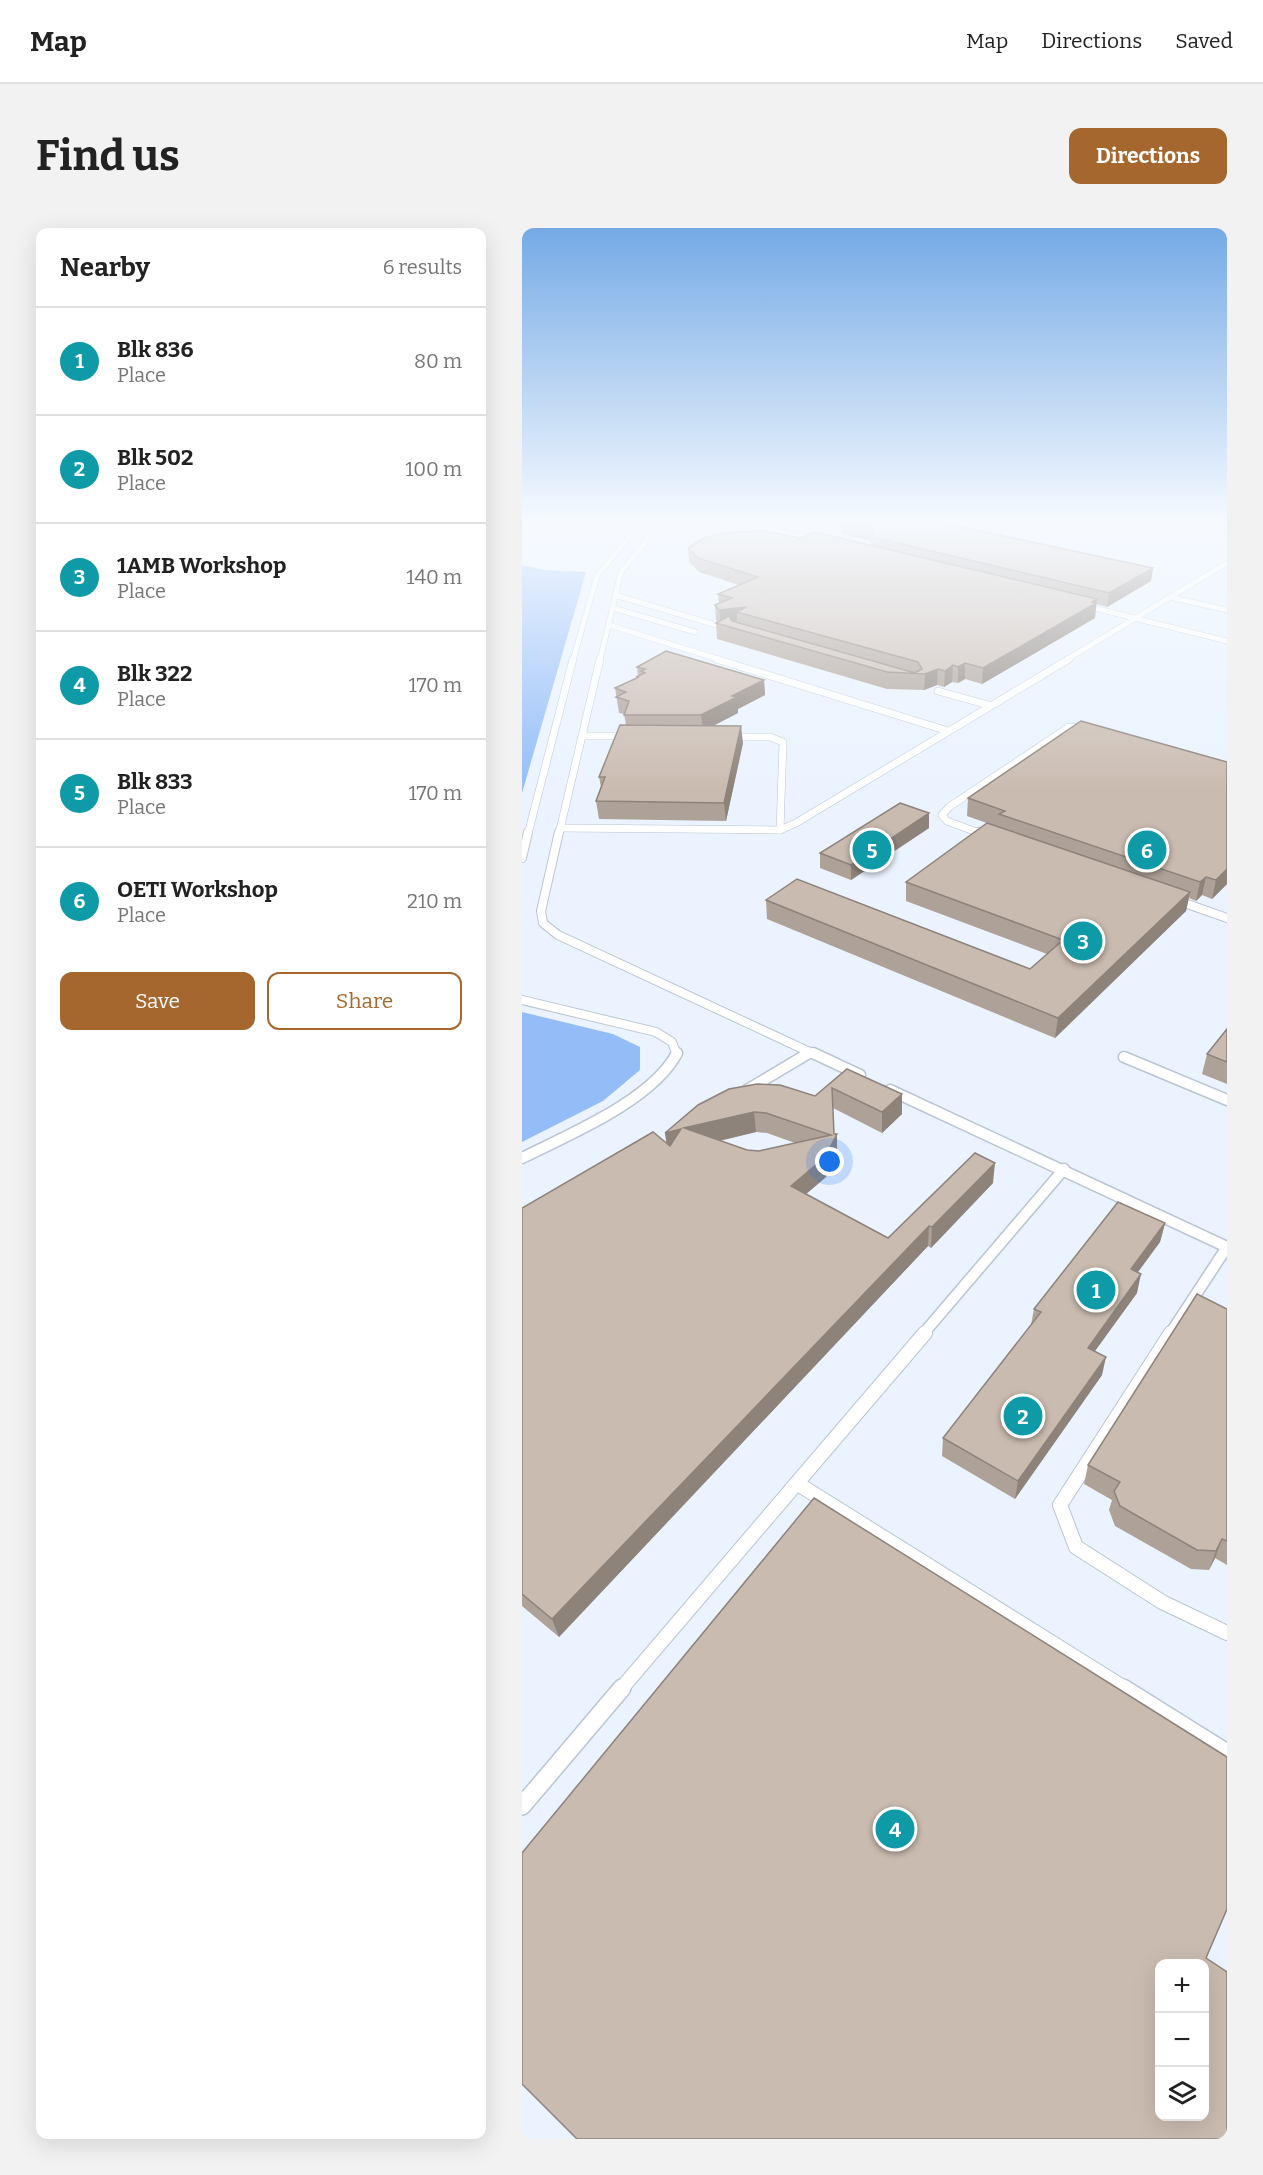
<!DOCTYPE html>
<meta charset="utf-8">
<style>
body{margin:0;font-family:Bitter,serif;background:#f2f2f2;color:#222}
.controls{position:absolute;right:18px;bottom:18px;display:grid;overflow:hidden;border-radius:12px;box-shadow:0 6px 24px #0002}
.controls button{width:54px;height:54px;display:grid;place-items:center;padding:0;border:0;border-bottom:2px solid #e0e0e0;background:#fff;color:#222;font:30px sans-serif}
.you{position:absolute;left:308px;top:934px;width:21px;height:21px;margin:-15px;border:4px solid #fff;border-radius:50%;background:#1a73e8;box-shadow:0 0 0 9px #1a73e833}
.badge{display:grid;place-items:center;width:39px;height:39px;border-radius:50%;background:#a6672e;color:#fff;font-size:20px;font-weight:700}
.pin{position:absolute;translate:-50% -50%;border:3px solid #fff;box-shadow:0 2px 6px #0006}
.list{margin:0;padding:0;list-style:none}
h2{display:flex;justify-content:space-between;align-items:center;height:78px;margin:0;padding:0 24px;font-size:26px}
h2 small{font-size:20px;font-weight:400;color:#767676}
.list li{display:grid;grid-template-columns:39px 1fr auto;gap:18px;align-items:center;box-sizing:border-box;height:108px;padding:0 24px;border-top:2px solid #e0e0e0}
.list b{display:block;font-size:22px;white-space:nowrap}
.list p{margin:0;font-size:20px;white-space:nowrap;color:#767676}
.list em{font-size:20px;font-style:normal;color:#767676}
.actions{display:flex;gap:12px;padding:18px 24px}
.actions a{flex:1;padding:14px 0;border:2px solid #a6672e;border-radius:12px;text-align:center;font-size:21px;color:#a6672e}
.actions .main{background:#a6672e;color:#fff}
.icon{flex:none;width:33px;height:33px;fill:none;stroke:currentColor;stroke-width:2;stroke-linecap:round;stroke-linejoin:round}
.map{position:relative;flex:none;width:705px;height:1911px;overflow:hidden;border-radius:12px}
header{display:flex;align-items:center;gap:36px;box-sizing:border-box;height:84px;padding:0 30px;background:#fff;border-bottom:2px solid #e0e0e0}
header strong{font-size:28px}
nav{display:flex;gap:33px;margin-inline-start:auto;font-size:21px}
.intro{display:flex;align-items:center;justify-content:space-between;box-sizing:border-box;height:144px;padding:0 36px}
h1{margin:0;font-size:42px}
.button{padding:15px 27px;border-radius:12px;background:#a6672e;color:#fff;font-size:21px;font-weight:700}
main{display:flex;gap:36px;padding:0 36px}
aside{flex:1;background:#fff;border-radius:12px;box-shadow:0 6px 24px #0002}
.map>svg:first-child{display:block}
.forest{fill:#94bdf8}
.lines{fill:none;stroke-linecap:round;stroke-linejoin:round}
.service-far5-casing{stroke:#bac4d2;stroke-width:6}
.service-far4-casing{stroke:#bac4d2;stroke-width:8}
.service-far3-casing{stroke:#bac4d2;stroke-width:10}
.service-far2-casing{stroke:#bac4d2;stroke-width:13}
.service-far1-casing{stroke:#bac4d2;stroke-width:16}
.service-casing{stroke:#bac4d2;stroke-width:20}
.service-far5{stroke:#fff;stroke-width:5}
.service-far4{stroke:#fff;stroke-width:7}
.service-far3{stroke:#fff;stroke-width:8}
.service-far2{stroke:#fff;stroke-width:10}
.service-far1{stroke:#fff;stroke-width:14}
.service{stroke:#fff;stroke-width:17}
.wall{fill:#aea197;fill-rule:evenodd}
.shaded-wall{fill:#8d837b}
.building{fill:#cabbb0;stroke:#8d837b;stroke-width:1.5;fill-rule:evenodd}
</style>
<header>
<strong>Map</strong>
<nav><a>Map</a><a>Directions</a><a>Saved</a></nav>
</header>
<div class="intro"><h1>Find us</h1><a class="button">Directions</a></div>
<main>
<aside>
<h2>Nearby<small>6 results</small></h2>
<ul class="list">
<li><span class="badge" style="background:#0f9aa8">1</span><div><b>Blk 836</b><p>Place</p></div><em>80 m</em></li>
<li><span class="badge" style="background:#0f9aa8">2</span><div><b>Blk 502</b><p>Place</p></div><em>100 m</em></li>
<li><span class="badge" style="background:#0f9aa8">3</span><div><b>1AMB Workshop</b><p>Place</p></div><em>140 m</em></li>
<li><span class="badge" style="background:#0f9aa8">4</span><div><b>Blk 322</b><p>Place</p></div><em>170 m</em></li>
<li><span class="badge" style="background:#0f9aa8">5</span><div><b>Blk 833</b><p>Place</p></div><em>170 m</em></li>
<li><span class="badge" style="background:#0f9aa8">6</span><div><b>OETI Workshop</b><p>Place</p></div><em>210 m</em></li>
</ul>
<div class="actions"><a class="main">Save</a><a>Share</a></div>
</aside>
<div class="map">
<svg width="705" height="1911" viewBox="0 0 705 1911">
<rect width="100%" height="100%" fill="#eaf3ff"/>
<g class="forest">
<polygon points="0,337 22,342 64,344 0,565"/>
<polygon points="0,784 91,806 118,819 118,842 81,873 0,914"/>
</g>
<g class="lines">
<defs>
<g id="service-far5">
<polyline points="217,294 291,312"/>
<polyline points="249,294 304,307"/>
<polyline points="93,367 194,397"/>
<polyline points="647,369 705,382"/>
<polyline points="560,377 705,413"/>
<polyline points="91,380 173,404"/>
<polyline points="87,397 199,432"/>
<polyline points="51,432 75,348 120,294"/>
<polyline points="78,432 99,344 140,294"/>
<polyline points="544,432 705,335"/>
</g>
<g id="service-far4">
<polyline points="194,431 426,503"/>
<polyline points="416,463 466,477"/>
<polyline points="61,508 106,508"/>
<polyline points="206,509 248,509 261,514 258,602"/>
<polyline points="38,600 258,602 274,595 547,431"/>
<polyline points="6,606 51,431"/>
<polyline points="37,606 78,431"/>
<polyline points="460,606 425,593 420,587 427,579 547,499 563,500"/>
</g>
<g id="service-far3">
<polyline points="37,604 19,683 21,695 36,707 294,827"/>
<polyline points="456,604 466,608"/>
<polyline points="0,630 6,604"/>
<polyline points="654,672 705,690"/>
<polyline points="0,772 134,804 150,814 155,827"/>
<polyline points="285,827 289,824"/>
</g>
<g id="service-far2">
<polyline points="291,825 338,847"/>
<polyline points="602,829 705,872"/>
<polyline points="225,862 287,825"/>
<polyline points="368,862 705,1019"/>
<path d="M0 930C46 907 131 872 155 825"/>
<polyline points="401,1106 542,941"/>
<polyline points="648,1106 705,1019"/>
</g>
<g id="service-far1">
<polyline points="649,1105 538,1277 554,1319 640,1374 705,1405"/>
<polyline points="276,1256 604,1461"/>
<polyline points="99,1461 403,1105"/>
</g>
<g id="service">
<polyline points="601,1460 705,1525"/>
<polyline points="0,1578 100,1460"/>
</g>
</defs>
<use href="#service-far5" class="service-far5-casing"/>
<use href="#service-far4" class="service-far4-casing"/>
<use href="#service-far3" class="service-far3-casing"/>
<use href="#service-far2" class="service-far2-casing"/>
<use href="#service-far1" class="service-far1-casing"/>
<use href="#service" class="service-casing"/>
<use href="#service-far5" class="service-far5"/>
<use href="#service-far4" class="service-far4"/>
<use href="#service-far3" class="service-far3"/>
<use href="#service-far2" class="service-far2"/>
<use href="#service-far1" class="service-far1"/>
<use href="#service" class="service"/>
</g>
<g class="wall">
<polygon points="320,294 631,340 629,353 585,379 574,376 573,390 460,456 443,451 436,455 430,454 422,459 415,457 402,462 365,461 195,411 194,395 196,394 194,392 193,377 197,375 196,366 217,357 177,344 167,334 166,320 278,310 350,317 349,313 320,306"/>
<polygon points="115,439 242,452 243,467 216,481 216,485 191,498 221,515 204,593 77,591 74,573 79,559 77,549 104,497 102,486 97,485 93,460 115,450 114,449 116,448"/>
<polygon points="705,534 705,656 690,671 680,667 674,673 667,670 664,683 533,810 245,691 244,672 508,741 525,726 384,673 384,654 476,599 445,588 446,570"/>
<polygon points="407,585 407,600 329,652 298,640 298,625"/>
<polygon points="705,801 705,856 680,846 685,826"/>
<path d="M325 841 380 866V886L360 905 311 880 312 906 315 926 304 949 284 966 366 1010 471 955 409 1020 406 1018 37 1409 0 1378V980L145 916 143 905 293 868ZM234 904 245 905 273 915 237 923 225 922 198 913Z"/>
<polygon points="643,995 638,1014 616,1044 615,1065 573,1123 580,1147 493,1271 420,1228 421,1210 509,1097 512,1081"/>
<polygon points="705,1081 705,1337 693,1330 687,1342 669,1341 593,1298 587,1282 590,1272 562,1256 566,1237"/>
</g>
<g class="shaded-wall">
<polygon points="631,340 629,353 585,379 587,365"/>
<polygon points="575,371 573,390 460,456 461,440"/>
<polygon points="224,379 215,384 215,395 199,397 197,382"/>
<polygon points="443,435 443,451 436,455 436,439"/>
<polygon points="431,437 430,454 422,459 423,443"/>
<polygon points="416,441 415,457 402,462 403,446"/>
<polygon points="242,452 243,467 216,481 216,485 181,503 179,487 210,468"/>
<polygon points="219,498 221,515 204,593 202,575"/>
<polygon points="407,585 407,600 329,652 329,637"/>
<polygon points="705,641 705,656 690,671 694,652"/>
<polygon points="684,649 680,667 674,673 678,654"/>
<polygon points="668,664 664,683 533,810 536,790"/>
<polygon points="380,866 380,886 360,905 360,884"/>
<polygon points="232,884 234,904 165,920 162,900"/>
<polygon points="159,901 146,925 143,905"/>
<polygon points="315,906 315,926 304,949 270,978 269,958"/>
<polygon points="473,935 471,955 409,1020 410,999"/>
<polygon points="643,995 638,1014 604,1060 609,1041"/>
<polygon points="407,998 406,1018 37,1409 30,1391"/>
<polygon points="619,1046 615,1065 562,1138 566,1120"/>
<polygon points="584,1129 580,1147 493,1271 496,1253"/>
<polygon points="700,1311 693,1330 687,1342 694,1323"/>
</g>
<g class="building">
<polygon points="321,294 381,294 386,296 390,294 417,294 631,340 587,365 350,309 352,305 349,301"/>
<polygon points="242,303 278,310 293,304 575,371 570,374 574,375 461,440 443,435 436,439 431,437 423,443 416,441 403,446 365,444 194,395 207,388 210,393 393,445 400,441 396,434 215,384 224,379 197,382 193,377 210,370 196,366 236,349 176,330 166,320 182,310 202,305"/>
<polygon points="144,423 242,452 210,468 215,469 179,487 102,487 107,473 94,469 104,464 93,460 117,449 114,449 123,445 119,443 123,441 115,439"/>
<polygon points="559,493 705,534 705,641 694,652 684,649 678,654 477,586 483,583 446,570"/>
<polygon points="98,497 219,498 202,575 74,573 83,549 77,549"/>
<polygon points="378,575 407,585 329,637 298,625"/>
<polygon points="465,595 668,664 536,790 244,672 275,651 508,741 541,712 384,654"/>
<polygon points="705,801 705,834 685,826"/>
<path d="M325 841 380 866 360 884 310 860 312 906H315L303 929 269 958 366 1010 453 925 473 935 410 999 407 998 30 1391 0 1366V980L131 904 148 918 159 901 143 905 176 877 207 861 235 856 258 857 293 868ZM232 884 244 885 309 907 237 923 225 922 162 900Z"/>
<polygon points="596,974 643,995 609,1041 619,1046 566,1120 584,1129 496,1253 421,1210 519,1084 512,1081"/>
<polygon points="675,1066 705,1081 705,1313 700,1311 694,1323 675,1322 598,1278 592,1263 598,1254 566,1237"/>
<path d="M292 1270 705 1529V1681L684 1730 705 1744V1911H55L0 1856V1625ZM638 1736H682V1888H638Z"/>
</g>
<linearGradient id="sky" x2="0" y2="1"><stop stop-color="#75aae6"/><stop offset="0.52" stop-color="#f6faff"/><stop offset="1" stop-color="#f6faff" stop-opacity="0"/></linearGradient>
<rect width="705" height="562" fill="url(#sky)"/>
</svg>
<div class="controls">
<button>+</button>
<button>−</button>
<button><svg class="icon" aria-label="layers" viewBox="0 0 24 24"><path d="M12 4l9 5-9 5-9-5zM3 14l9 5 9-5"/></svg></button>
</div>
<div class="you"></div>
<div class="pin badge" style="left:574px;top:1062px;background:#0f9aa8">1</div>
<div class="pin badge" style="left:501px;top:1188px;background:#0f9aa8">2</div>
<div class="pin badge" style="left:561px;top:713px;background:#0f9aa8">3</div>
<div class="pin badge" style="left:373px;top:1601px;background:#0f9aa8">4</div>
<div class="pin badge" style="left:350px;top:622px;background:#0f9aa8">5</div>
<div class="pin badge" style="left:625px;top:622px;background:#0f9aa8">6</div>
</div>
</main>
